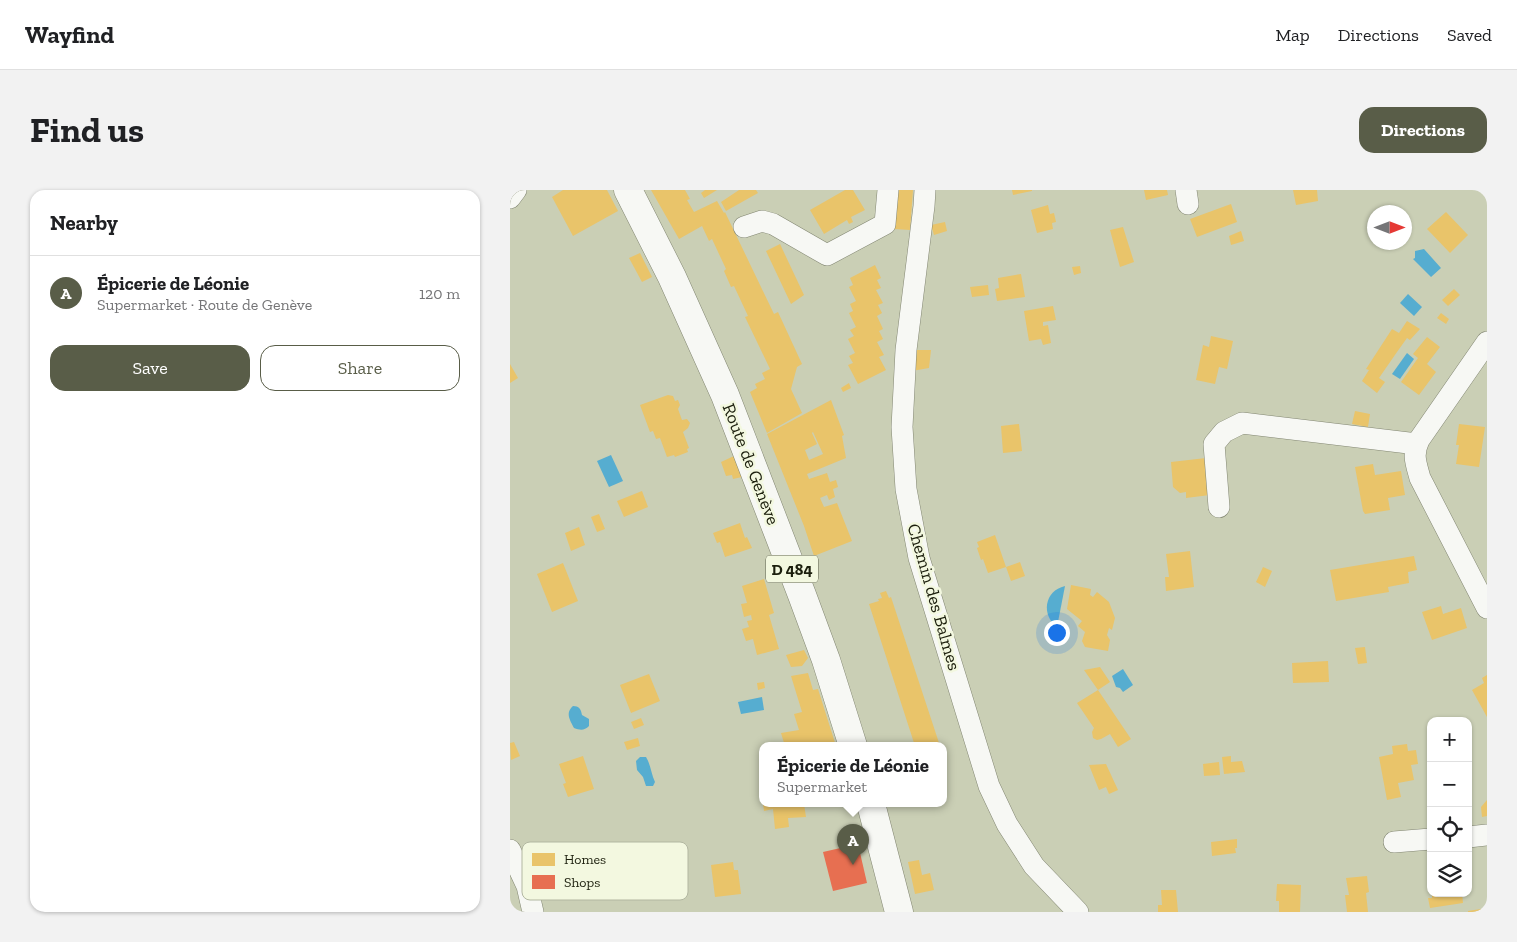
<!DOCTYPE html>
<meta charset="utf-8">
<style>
body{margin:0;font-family:"Zilla Slab",serif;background:#f2f2f2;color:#202124}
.controls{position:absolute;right:15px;bottom:15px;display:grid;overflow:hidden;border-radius:10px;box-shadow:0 1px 4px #0004}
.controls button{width:45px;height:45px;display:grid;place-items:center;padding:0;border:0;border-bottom:1px solid #e0e0e0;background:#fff;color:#202124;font:25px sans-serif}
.compass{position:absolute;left:857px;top:15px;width:45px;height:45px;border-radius:50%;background:#fff;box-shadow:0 1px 4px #0004;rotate:90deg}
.you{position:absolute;left:546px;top:442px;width:18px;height:18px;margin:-12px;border:4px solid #fff;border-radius:50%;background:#1a73e8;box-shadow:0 0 0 8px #1a73e833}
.badge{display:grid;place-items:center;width:32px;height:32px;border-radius:50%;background:#595d48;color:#fff;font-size:16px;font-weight:700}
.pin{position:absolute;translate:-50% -41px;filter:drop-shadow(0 1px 2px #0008)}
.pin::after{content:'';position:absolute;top:26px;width:18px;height:15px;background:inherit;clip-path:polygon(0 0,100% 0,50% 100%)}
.popup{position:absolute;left:249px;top:552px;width:188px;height:65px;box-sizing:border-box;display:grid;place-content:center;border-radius:10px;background:#fff;filter:drop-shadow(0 1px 4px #0005);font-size:16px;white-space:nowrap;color:#757577}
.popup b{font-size:19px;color:#202124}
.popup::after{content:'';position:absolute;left:50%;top:100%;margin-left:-10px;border:10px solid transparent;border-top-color:#fff}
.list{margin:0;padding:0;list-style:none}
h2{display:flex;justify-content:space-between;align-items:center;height:65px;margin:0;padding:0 20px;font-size:21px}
h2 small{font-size:16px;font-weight:400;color:#757577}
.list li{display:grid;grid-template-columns:32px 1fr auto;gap:15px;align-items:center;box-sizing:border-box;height:75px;padding:0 20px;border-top:1px solid #e0e0e0}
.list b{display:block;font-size:19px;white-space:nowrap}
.list p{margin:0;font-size:16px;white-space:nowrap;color:#757577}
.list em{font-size:16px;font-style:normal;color:#757577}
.actions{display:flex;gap:10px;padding:15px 20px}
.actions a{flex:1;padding:11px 0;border:1px solid #595d48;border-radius:15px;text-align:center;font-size:18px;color:#595d48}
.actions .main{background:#595d48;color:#fff}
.icon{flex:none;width:28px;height:28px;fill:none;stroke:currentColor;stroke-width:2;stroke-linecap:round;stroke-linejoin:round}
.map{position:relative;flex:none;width:977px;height:722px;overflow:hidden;border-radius:15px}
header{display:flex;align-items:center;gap:30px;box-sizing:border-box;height:70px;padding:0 25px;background:#fff;border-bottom:1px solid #e0e0e0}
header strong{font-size:24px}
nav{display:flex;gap:28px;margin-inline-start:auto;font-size:18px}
.intro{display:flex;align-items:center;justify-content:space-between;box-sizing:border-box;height:120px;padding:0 30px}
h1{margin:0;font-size:35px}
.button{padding:12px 22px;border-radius:15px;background:#595d48;color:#fff;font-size:18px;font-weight:700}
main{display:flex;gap:30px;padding:0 30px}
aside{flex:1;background:#fff;border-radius:15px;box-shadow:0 1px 4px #0004}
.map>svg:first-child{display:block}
.water{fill:#56add0}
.homes{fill:#e9c46a;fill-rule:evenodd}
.shops{fill:#e76f51}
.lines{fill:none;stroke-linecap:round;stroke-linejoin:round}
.minor-casing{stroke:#828672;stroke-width:22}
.major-casing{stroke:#828672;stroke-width:29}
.minor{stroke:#f7f8f4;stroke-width:21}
.major{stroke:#f7f8f4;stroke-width:28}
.labels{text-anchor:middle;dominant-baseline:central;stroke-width:5;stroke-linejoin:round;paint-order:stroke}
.shield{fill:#f3f8e0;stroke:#5c604c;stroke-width:1}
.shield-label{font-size:16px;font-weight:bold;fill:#1c1f0d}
.street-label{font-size:18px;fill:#1c1f0d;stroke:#f3f8e0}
.key{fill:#f3f8e0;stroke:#b2b7a1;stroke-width:1}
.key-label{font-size:14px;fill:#1c1f0d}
</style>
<header>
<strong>Wayfind</strong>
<nav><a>Map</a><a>Directions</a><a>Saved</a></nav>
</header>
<div class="intro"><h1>Find us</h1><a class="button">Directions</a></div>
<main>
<aside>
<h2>Nearby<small></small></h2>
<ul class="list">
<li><span class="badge">A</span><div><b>Épicerie de Léonie</b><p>Supermarket · Route de Genève</p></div><em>120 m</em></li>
</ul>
<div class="actions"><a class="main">Save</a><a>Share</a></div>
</aside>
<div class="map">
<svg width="977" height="722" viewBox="0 0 977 722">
<rect width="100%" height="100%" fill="#cacfb5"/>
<g class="water">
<polygon points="914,59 931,78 921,87 903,69 905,68 905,61"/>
<polygon points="898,104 912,117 904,126 890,113"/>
<polygon points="897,163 904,169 890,189 882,184"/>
<polygon points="101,265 113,291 99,297 87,271"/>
<path d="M555 396 547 437C531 425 534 401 555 396Z"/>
<polygon points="613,479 623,495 613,502 610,498 606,497 602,486"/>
<polygon points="252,507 254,520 231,524 228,512"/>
<path d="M63 516C69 516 71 519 72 525L79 529V536C74 541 70 540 64 538 60 530 55 523 63 516Z"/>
<path d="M130 567H136C141 575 141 584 145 592L143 596H136L133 587 127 580 126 571Z"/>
</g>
<g class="homes">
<polygon points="53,0 97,0 108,21 63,46 42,7"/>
<polygon points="141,0 175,0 180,9 177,10 184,22 207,11 214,23 215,22 264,124 268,122 292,174 287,177 281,199 292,223 257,243 240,202 247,198 245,194 255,189 252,183 260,179 235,127 238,126 224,96 221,97 214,81 216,79 202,49 199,51 192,36 169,49"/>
<polygon points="195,0 207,0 194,8 191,3"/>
<polygon points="229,0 246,0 248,3 216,21 211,12"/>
<polygon points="335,0 343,0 355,20 341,27 343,32 339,34 337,30 314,44 300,20"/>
<polygon points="387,0 403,0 400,40 384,39"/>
<polygon points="502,0 522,0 522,1 503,5"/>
<polygon points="634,0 657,0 658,5 636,10"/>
<polygon points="783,0 807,0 808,11 786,15"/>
<polygon points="721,14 727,32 687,47 680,29"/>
<polygon points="538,15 540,24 544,23 546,32 542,33 543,39 527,43 521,20"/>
<polygon points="936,22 958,45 940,63 917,39"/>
<polygon points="435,32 437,41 424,45 421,35"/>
<polygon points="613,37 624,72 610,77 600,40"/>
<polygon points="731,41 734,51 721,55 719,46"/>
<polygon points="270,54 294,105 281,114 256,61"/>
<polygon points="130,63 142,87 132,92 119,68"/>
<polygon points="365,75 371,88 367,90 371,98 366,100 373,113 368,115 372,123 367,126 373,139 369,141 373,149 367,152 374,165 369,167 376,180 348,194 338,175 343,173 339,166 345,163 338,149 344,146 340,140 346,137 339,123 343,121 340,114 346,111 339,97 343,95 340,88"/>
<polygon points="570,76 571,83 564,85 562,77"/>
<polygon points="511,84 515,107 487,111 485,99 489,98 488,88"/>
<polygon points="478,95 479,105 462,107 460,97"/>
<polygon points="944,99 950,105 938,116 932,110"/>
<polygon points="543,116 546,130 533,132 533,136 538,135 541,153 533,155 531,149 519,151 514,121"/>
<polygon points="931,123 939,129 936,134 927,128"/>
<polygon points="897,131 910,139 900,150 897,148 887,162 869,188 875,192 867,203 852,191 859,180 856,179 882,139 889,143"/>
<polygon points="701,146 723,151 717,179 709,177 705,194 686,190 693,155 699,157"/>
<polygon points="917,147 930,157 917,174 926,182 909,205 891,192 908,168 903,164"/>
<polygon points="404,160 421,160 419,178 402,181"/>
<polygon points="0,174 8,188 0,193"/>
<polygon points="339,193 341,198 333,202 331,198"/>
<polygon points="158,205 163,206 165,211 168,210 170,215 168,219 172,230 177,229 180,233 178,238 173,242 179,258 177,259 178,262 165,267 164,265 157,267 150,248 146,249 143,241 140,242 130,215"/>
<path d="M321 210 334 245 332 246 336 268 297 284 299 289 317 283 320 292 326 290 328 297 323 299 325 307 319 310 317 305 310 308 314 317 327 313 342 351 304 366 294 336 257 244ZM303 242 313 264 299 270 295 260 307 254 302 243Z"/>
<polygon points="845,221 860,224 858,237 842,234"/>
<polygon points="509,234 512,261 493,263 491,236"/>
<polygon points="949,234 975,237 969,277 946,274 949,255 946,255"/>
<polygon points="224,266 232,287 223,289 222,285 216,286 211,272"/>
<polygon points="696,268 700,305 676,308 676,302 670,303 663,297 661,272"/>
<polygon points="863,274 865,285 891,281 895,305 878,308 880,320 855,324 853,321 845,277"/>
<polygon points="132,301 138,317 114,327 107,311"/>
<polygon points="89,324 95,339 87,342 81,327"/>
<polygon points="230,333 235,348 237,347 242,358 215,367 210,352 207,353 203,343"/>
<polygon points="69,337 75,355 61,361 55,343"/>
<polygon points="485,345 496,377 478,383 473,369 471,370 467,358 469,357 467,352"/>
<polygon points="680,361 684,397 656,401 655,387 659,387 656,364"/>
<polygon points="904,366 907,380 898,382 899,393 878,397 879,402 826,411 820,380"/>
<polygon points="510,372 515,386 501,391 496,377"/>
<polygon points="53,373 68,411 42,422 27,384"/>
<polygon points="753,377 762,381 755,397 746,392"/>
<polygon points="254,389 264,423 259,425 269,459 247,465 243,449 236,451 232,439 239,437 237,431 242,430 241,425 234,427 231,414 237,413 232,396"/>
<polygon points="561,395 581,399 580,405 583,407 587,402 599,412 605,428 602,440 599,438 597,445 600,450 598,461 575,457 572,451 575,442 568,436 572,431 557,419"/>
<polygon points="376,401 379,408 381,407 430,556 405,556 359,414 369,411 368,409 372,408 370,403"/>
<polygon points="931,416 933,424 951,418 957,438 922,450 912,422"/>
<polygon points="855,457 857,473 848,474 845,458"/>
<polygon points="294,460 298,468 292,476 281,477 276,465"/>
<polygon points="818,471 819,492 783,493 782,473"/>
<polygon points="590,477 600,492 588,500 621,549 608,557 600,544 591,549 587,550 583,548 582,542 584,538 567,513 588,500 574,480"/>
<polygon points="298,483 303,500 308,499 326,556 275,556 271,543 289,540 284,524 292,522 281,486"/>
<polygon points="139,484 150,511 121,523 110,495"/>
<polygon points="977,485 977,527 962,500 974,493 972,488"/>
<polygon points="254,492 255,498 248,500 247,493"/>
<polygon points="131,528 134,535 124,539 121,532"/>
<polygon points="128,548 130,556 117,560 114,552"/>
<polygon points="4,552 10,566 1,570 0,553"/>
<polygon points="897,554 898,561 906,560 908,574 901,575 904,590 888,593 891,607 877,610 869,567 883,564 882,556"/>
<polygon points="73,566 84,599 58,607 53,594 56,593 49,574"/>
<polygon points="721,566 721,572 732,571 735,582 714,584 712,567"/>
<polygon points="709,572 710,585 694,586 693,574"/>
<polygon points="596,574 608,600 599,604 596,597 589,600 579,575"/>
<polygon points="977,610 977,626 972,627 971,617"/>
<polygon points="253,614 294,614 296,627 278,628 279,637 265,639 263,619 254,621"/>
<polygon points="727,649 727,658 725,658 726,663 702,666 701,652"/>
<polygon points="409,670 412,685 420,683 424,700 405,704 398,672"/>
<polygon points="223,672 224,680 228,680 231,704 205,707 201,675"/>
<polygon points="857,686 859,702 856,703 858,722 837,722 835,705 839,705 836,688"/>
<polygon points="767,694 791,695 790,722 769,722 769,711 766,711"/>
<polygon points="651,700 666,700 668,722 648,722 648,715 652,715"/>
<polygon points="922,703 952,703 953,713 920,718 918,708 922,708"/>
<polygon points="977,718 977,722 958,722 958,721"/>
</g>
<polygon class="shops" points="348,654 357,693 323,701 313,662"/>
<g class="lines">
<defs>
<g id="minor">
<polyline points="415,0 414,16 396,160 392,237 396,299 409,368 479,596 497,634 524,676 568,722"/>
<polyline points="676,0 678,14"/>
<polyline points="0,8 6,0"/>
<polyline points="234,37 252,31 263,34 317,65 375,34 378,0"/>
<path d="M977 152 909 250C902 265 906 273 910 288L977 418"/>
<polyline points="709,317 704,254 714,242 732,233 907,254"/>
<polyline points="958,647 977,645"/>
<polyline points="884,652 921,649"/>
<polyline points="0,660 17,696 23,722"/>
</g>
<g id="major">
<polyline points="118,0 162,87 215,205 292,405 316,470 343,556"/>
<polyline points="361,614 389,722"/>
</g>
</defs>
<use href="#minor" class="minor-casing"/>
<use href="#major" class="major-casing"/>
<use href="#minor" class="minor"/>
<use href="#major" class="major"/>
</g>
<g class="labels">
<rect class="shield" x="256" y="365.5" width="52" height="27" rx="4"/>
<g class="shield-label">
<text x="282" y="379">D 484</text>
</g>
<g class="street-label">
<text transform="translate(241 274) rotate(69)">Route de Genève</text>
<text transform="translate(424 407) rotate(74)">Chemin des Balmes</text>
</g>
</g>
<rect x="12" y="652" width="166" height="58" rx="8" class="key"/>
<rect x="22" y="663" width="23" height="13" fill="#e9c46a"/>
<rect x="22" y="685" width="23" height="14" fill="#e76f51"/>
<g class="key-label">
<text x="54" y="674">Homes</text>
<text x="54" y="697">Shops</text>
</g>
</svg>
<div class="controls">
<button>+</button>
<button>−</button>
<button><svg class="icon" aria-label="locate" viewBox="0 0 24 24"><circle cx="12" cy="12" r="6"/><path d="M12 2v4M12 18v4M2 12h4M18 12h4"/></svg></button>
<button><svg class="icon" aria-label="layers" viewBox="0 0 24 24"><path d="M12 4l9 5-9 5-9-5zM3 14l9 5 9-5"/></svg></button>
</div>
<svg class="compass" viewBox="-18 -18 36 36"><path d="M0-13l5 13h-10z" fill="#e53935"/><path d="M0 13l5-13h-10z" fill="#757577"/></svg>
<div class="you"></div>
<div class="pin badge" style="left:343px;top:675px">A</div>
<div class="popup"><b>Épicerie de Léonie</b>Supermarket</div>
</div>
</main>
